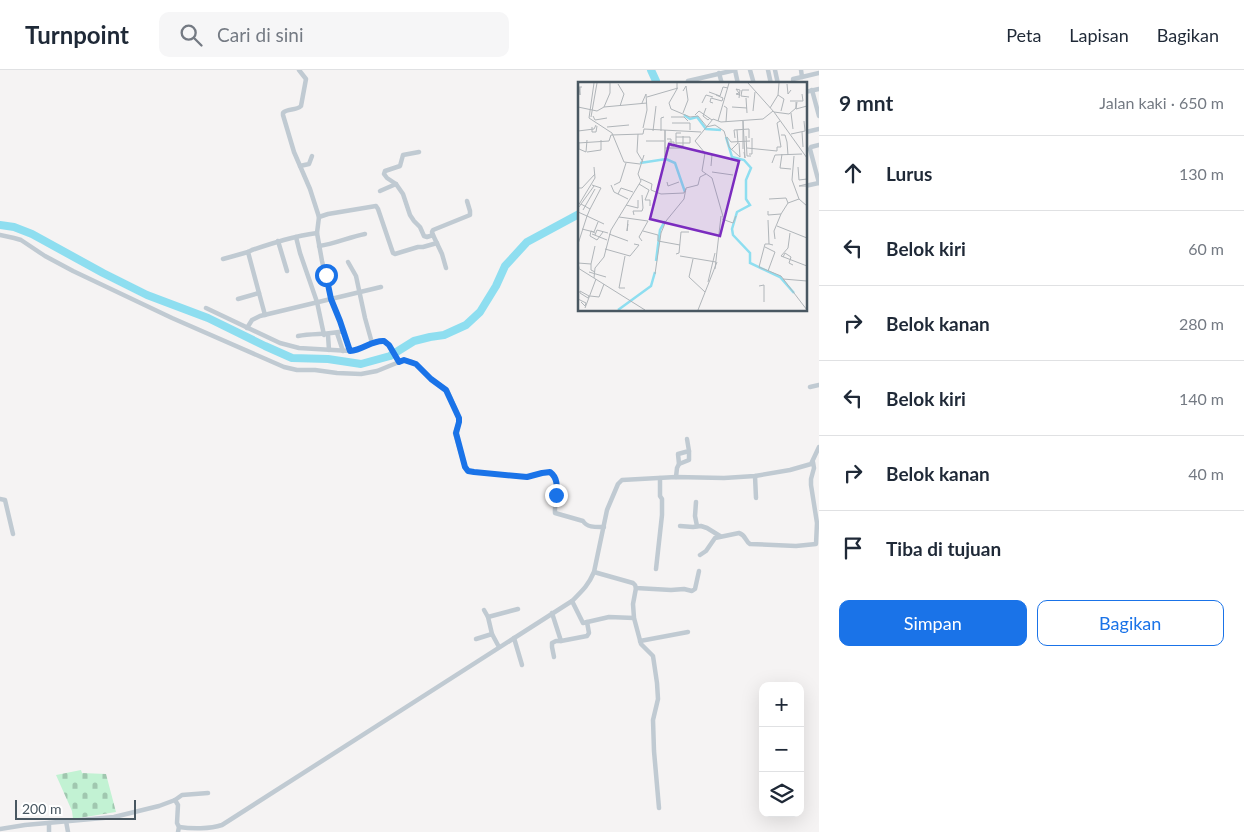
<!DOCTYPE html>
<html lang="id">
<meta charset="utf-8">
<style>
body{margin:0;font-family:Lato,sans-serif;background:#f6f6f7;color:#1f2937}
.controls{position:absolute;right:15px;bottom:15px;display:grid;overflow:hidden;border-radius:10px;box-shadow:0 5px 20px #0002}
.controls button{width:45px;height:45px;display:grid;place-items:center;padding:0;border:0;border-bottom:1px solid #e0e1e3;background:#fff;color:#1f2937;font:25px sans-serif}
.scale{position:absolute;left:15px;bottom:12px;width:121px;box-sizing:border-box;padding-left:5px;border:2px solid #495761;border-top:0;font-size:14px;line-height:18px;white-space:nowrap;color:#495761;-webkit-text-stroke:4px #fff;paint-order:stroke}
.stop{position:absolute;width:15px;height:15px;margin:-11px;border:4px solid #1a73e8;border-radius:50%;background:#fff}
.stop.end{background:#1a73e8;border-color:#fff;box-shadow:0 1px 5px #0008}
.list{margin:0;padding:0;list-style:none}
h2{display:flex;justify-content:space-between;align-items:center;height:65px;margin:0;padding:0 20px;font-size:21px}
h2 small{font-size:16px;font-weight:400;color:#747a83}
.list li{display:grid;grid-template-columns:32px 1fr auto;gap:15px;align-items:center;box-sizing:border-box;height:75px;padding:0 20px;border-top:1px solid #e0e1e3}
.list b{display:block;font-size:19px;white-space:nowrap}
.list em{font-size:16px;font-style:normal;color:#747a83}
.actions{display:flex;gap:10px;padding:15px 20px}
.actions a{flex:1;padding:11px 0;border:1px solid #1a73e8;border-radius:10px;text-align:center;font-size:18px;color:#1a73e8}
.actions .main{background:#1a73e8;color:#fff}
.icon{flex:none;width:28px;height:28px;fill:none;stroke:currentColor;stroke-width:2;stroke-linecap:round;stroke-linejoin:round}
.map{position:relative;flex:none;width:819px;height:762px;overflow:hidden}
header{display:flex;align-items:center;gap:30px;box-sizing:border-box;height:70px;padding:0 25px;background:#fff;border-bottom:1px solid #e0e1e3}
header strong{font-size:24px}
nav{display:flex;gap:28px;margin-inline-start:auto;font-size:18px}
.search{width:350px;height:45px;background:#f6f6f7;display:flex;align-items:center;gap:12px;box-sizing:border-box;padding:0 18px;border-radius:10px;color:#747a83;font-size:19px}
main{display:flex}
aside{flex:1;background:#fff}
.map>svg:first-child{display:block}
.cemetery{fill:url(#cemetery-stones)}
.lines{fill:none;stroke-linecap:round;stroke-linejoin:round}
.river{stroke:#8edef0;stroke-width:8}
.minor{stroke:#c0cad2;stroke-width:4.5}
.route{stroke:#1a73e8;stroke-width:6}
.inset-river{fill:none;stroke:#8edef0;stroke-width:2.5}
.inset-road{fill:none;stroke:#b0b5b9;stroke-width:1}
.view{fill:#7b2cbf;fill-opacity:0.15;stroke:#7b2cbf;stroke-width:2.5}
.inset-edge{fill:none;stroke:#495761;stroke-width:2.5}
</style>
<header>
<strong>Turnpoint</strong>
<div class="search"><svg class="icon" aria-label="search" viewBox="0 0 24 24"><circle cx="10" cy="10" r="6"/><path d="M15 15l6 6"/></svg>Cari di sini</div>
<nav><a>Peta</a><a>Lapisan</a><a>Bagikan</a></nav>
</header>
<main>
<div class="map">
<svg width="819" height="762" viewBox="0 0 819 762">
<defs>
<pattern id="cemetery-stones" width="16" height="16" patternUnits="userSpaceOnUse" patternTransform="scale(1.25)"><rect width="16" height="16" fill="#c2f2d3"/><path d="M2 7V4a2 2 0 0 1 4 0v3zM10 15v-3a2 2 0 0 1 4 0v3z" fill="#a0c7af"/></pattern>
</defs>
<rect width="100%" height="100%" fill="#f5f3f3"/>
<polygon class="cemetery" points="81,700 82,703 106,704 116,742 73,749 72,741 56,705"/>
<g class="lines">
<g class="river">
<polyline points="651,0 656,11 656,14"/>
<polyline points="0,155 14,157 32,164 103,203 147,225 208,248 265,276 292,288 328,289 361,294 390,286 414,271 430,267 444,265 466,255 480,242 496,216 505,196 527,172 579,144"/>
</g>
<g class="minor">
<path d="M299 0 306 9 301 36C296 41 287 38 283 43V45L294 82 310 119 319 147 317 163 322 191 331 229 340 251 350 281C363 280 372 270 385 271L389 275 399 292"/>
<polyline points="735,0 738,14"/>
<polyline points="750,0 754,14"/>
<polyline points="768,0 771,14"/>
<polyline points="775,0 778,14"/>
<polyline points="801,0 802,7 819,3"/>
<polyline points="719,3 722,14"/>
<polyline points="689,14 688,11 735,0"/>
<polyline points="794,14 793,9 802,7"/>
<polyline points="812,20 819,46"/>
<polyline points="805,22 819,19"/>
<polyline points="805,57 806,62 819,59"/>
<polyline points="819,75 811,77 810,79 819,113"/>
<polyline points="419,82 403,85 400,96 385,101 384,104 387,108 396,114 403,124 410,145 414,151 420,157 424,166 427,167 433,165 442,184 446,198"/>
<polyline points="300,96 309,94 312,86"/>
<polyline points="805,116 819,113"/>
<polyline points="380,121 396,114"/>
<polyline points="805,126 805,127"/>
<polyline points="319,147 328,144 376,136 378,139 393,183 395,184 418,177 423,177 437,173"/>
<path d="M0 165 14 168 21 170 45 186 73 201 172 248 284 297 297 300H315L337 303 361 304 377 301 404 290 412 292 416 294 431 309 447 320 459 348V352L455 363 465 397 468 401 474 402 527 407 542 403H551C561 415 554 429 555 443L583 451C587 458 597 457 604 457"/>
<polyline points="433,165 432,162 433,160 470,145 470,141 467,131"/>
<polyline points="296,167 300,183 317,232 324,265"/>
<polyline points="278,171 287,201"/>
<path d="M319 176C335 174 349 167 365 164"/>
<path d="M223 189 248 182 252 180C273 173 294 166 317 163"/>
<polyline points="348,192 356,206 365,248 372,273"/>
<polyline points="259,223 265,245"/>
<polyline points="238,229 259,223 248,182"/>
<polyline points="206,238 280,273 299,278 350,281"/>
<polyline points="247,258 252,250 260,246 381,217"/>
<polyline points="337,263 343,281"/>
<polyline points="328,265 329,280"/>
<path d="M298 266C313 263 328 265 344 261"/>
<polyline points="810,317 819,315"/>
<polyline points="679,394 689,390 689,381"/>
<polyline points="755,406 756,428"/>
<polyline points="676,407 677,398 679,394 678,384 689,381 687,369"/>
<polyline points="0,429 5,430 13,464"/>
<polyline points="696,432 695,446 697,456"/>
<polyline points="680,456 693,457 701,456 707,458 720,466"/>
<path d="M700 485 706 481 715 468 739 463C746 465 745 471 750 474L796 476 816 474 817 453 811 415V409L814 398 813 392"/>
<polyline points="656,499 662,445 662,429 660,426 660,408"/>
<polyline points="594,502 633,513 635,515 636,518 671,520 684,519 692,521 695,519 699,501"/>
<polyline points="636,518 633,534 634,548 641,574 653,586 657,613 658,629 653,650 654,681 659,738"/>
<polyline points="572,531 583,553 609,547 634,548"/>
<polyline points="484,540 488,547 492,564"/>
<polyline points="552,543 561,571 587,566 589,563 587,552"/>
<polyline points="488,547 518,539"/>
<polyline points="514,568 522,595"/>
<polyline points="476,569 492,564 499,577"/>
<polyline points="640,571 688,562"/>
<polyline points="554,587 552,577 552,573 556,571 561,571"/>
<polyline points="175,730 178,735 177,753 179,757 178,762"/>
<polyline points="66,751 68,762"/>
<polyline points="49,753 49,762"/>
<path d="M179 757C192 759 210 759 222 755L572 531C582 521 588 516 594 502L607 440 618 414 622 410 676 407 724 408 755 406 790 400 811 394 819 377"/>
<polyline points="0,759 25,755 114,747 159,736 175,730 182,725 208,723"/>
</g>
</g>
<g class="lines">
<path class="route" d="M326 205 331 229 340 251 350 281C363 280 372 270 384 271L389 275 399 292 404 290 416 294 431 309 446 320 459 348V352L456 363 465 397 468 401 474 402 527 407 542 403 550 402C558 408 557 416 556 425"/>
</g>
<g transform="translate(578 12)">
<rect width="229" height="229" fill="#f5f3f3"/>
<path class="inset-river" d="M106 33 112 37 119 35 128 47 143 48M148 55 154 75 166 78 173 86 168 98V117L172 123 159 130 154 147 155 153 172 171V181L202 195 216 211M62 81 88 77 97 81 107 110M78 179 82 148 87 139M40 228 73 204 77 190"/>
<path class="inset-road" d="M16 1 11 36 34 51 46 80 62 82M99 1V7L91 21 93 27 112 35 120 34 129 45M170 1 196 30 229 76M40 2 46 12 42 24M209 2 210 12 213 8M2 5V13L1 5H4M105 9 108 4 110 18 105 31M131 10 142 14 145 5 150 6M200 13 206 17 203 29M69 15 100 6M171 15 163 14 164 8H171M161 16 162 8 158 7 161 11 158 12 162 13M168 16 169 31M212 19H225L224 12M218 20V27L229 24M64 21 68 12 69 28 65 46M124 21 128 13 135 15M135 21 132 20 133 16 144 19 145 16 138 13M146 24 149 26 148 40M0 25 19 29 26 25 69 21M26 25 32 11V1M154 25 169 26M128 26 125 34 130 38 132 36M192 26 200 13 201 1M175 29 177 10M196 30 211 32 218 26 219 20M213 31 215 47M117 33 121 29 134 38M15 34 17 38 29 36M13 35 19 1M93 35H106L110 39M140 39 151 1M165 39 167 76 166 70M165 39V67M94 41H112V48M14 45V50H18L19 44M29 45 51 43M128 45 137 43 146 49 151 65 162 75 161 61M66 47 123 50M87 48V75V48M0 49 16 47 18 43M75 49 78 24M83 49V36L86 35M224 50 225 65M103 51H98V64H105V54M60 52 59 70 65 80M213 52 227 49 226 39M203 53H207L209 60 210 73M168 54 169 74H173M98 55H112V61H98M149 55 153 60 172 59M157 56 156 48 171 47V56M89 57H93V64H96V60H91M68 59H86M1 60V67L8 70 9 58M0 61 31 59 33 53 65 52 66 47M87 66H104M169 66 199 69V65H203L199 41 202 39M153 68 160 61 159 48M9 70 23 68V58M127 71 134 73 133 84M171 72H174V56M204 72 202 86 213 87M216 74 214 98 221 117 229 124M194 81 197 73 224 72M220 85 221 98 229 97M134 90 155 93M63 97 74 102 73 108 83 112 106 111 108 107M89 100 90 104 101 100M61 102 71 108 67 118H72V124M229 102 221 104H229M33 103 36 110 50 117M36 103 42 100 48 81M0 106H4L17 92M40 112 43 106 55 110M191 117 208 116 210 121M3 122 16 104M48 123 60 126V118M0 124 17 96 16 85M12 127 23 106 14 103M5 128 17 107M190 129V133L203 132M0 130 9 134 12 127 3 122 1 125M56 133 55 129H64L65 126 64 113M41 135 70 139 61 155 64 159M144 137 155 141 158 134M146 138 134 96 124 89 127 71 117 59 135 37 143 40 185 37 195 29M190 138 191 162 195 163M50 142 49 149 50 138M199 144 229 156M4 147 16 150 20 140M65 149 80 153V159L102 163M17 151 13 149 12 154 19 158 25 150M212 151 210 166 203 174 229 184M14 152 29 158M31 152 50 159M17 153 19 148 30 151M197 157 196 149 203 132 210 121 221 117M0 162 9 134 26 142M191 162H187L181 185 203 194 229 228M17 164 13 182V188L17 190M187 165 197 170 190 189M27 167 52 174 61 163 56 162M98 172 101 171 103 150H111M102 174 138 180M205 175 207 171 213 175 211 181 215 183M115 177 111 195 127 210M229 184V209M0 186 67 228M1 186 0 181 13 182M137 187 143 134M11 190 28 195M77 192 83 151 88 139 106 117 108 106 120 103 122 95 128 92M16 196 17 186 26 175 33 148 63 99 60 92 66 73M205 197 229 199M130 200 137 171M181 204 186 203V220M47 206H41L47 174M2 209 11 214 10 216 2 211ZM12 214 21 215 26 202M0 217 8 221 7 224 3 220M7 226 18 197M120 228 139 180"/>
<path class="view" d="M91 62 161 79 142 154 72 137Z"/>
<rect width="229" height="229" class="inset-edge"/>
</g>
</svg>
<div class="controls">
<button>+</button>
<button>−</button>
<button><svg class="icon" aria-label="layers" viewBox="0 0 24 24"><path d="M12 4l9 5-9 5-9-5zM3 14l9 5 9-5"/></svg></button>
</div>
<div class="scale">200 m</div>
<div class="stop" style="left:326px;top:205px"></div>
<div class="stop end" style="left:556px;top:425px"></div>
</div>
<aside>
<h2>9 mnt<small>Jalan kaki · 650 m</small></h2>
<ul class="list">
<li><svg class="icon" aria-label="ahead" viewBox="0 0 24 24"><path d="M12 20V5M6 11l6-6 6 6"/></svg><div><b>Lurus</b></div><em>130 m</em></li>
<li><svg class="icon" aria-label="left" viewBox="0 0 24 24"><path d="M17 20v-9H6M10 6l-5 5 5 5"/></svg><div><b>Belok kiri</b></div><em>60 m</em></li>
<li><svg class="icon" aria-label="right" viewBox="0 0 24 24"><path d="M7 20v-9h11M14 6l5 5-5 5"/></svg><div><b>Belok kanan</b></div><em>280 m</em></li>
<li><svg class="icon" aria-label="left" viewBox="0 0 24 24"><path d="M17 20v-9H6M10 6l-5 5 5 5"/></svg><div><b>Belok kiri</b></div><em>140 m</em></li>
<li><svg class="icon" aria-label="right" viewBox="0 0 24 24"><path d="M7 20v-9h11M14 6l5 5-5 5"/></svg><div><b>Belok kanan</b></div><em>40 m</em></li>
<li><svg class="icon" aria-label="arrive" viewBox="0 0 24 24"><path d="M6 21V4h12l-3 4 3 4H6"/></svg><div><b>Tiba di tujuan</b></div></li>
</ul>
<div class="actions"><a class="main">Simpan</a><a>Bagikan</a></div>
</aside>
</main>
